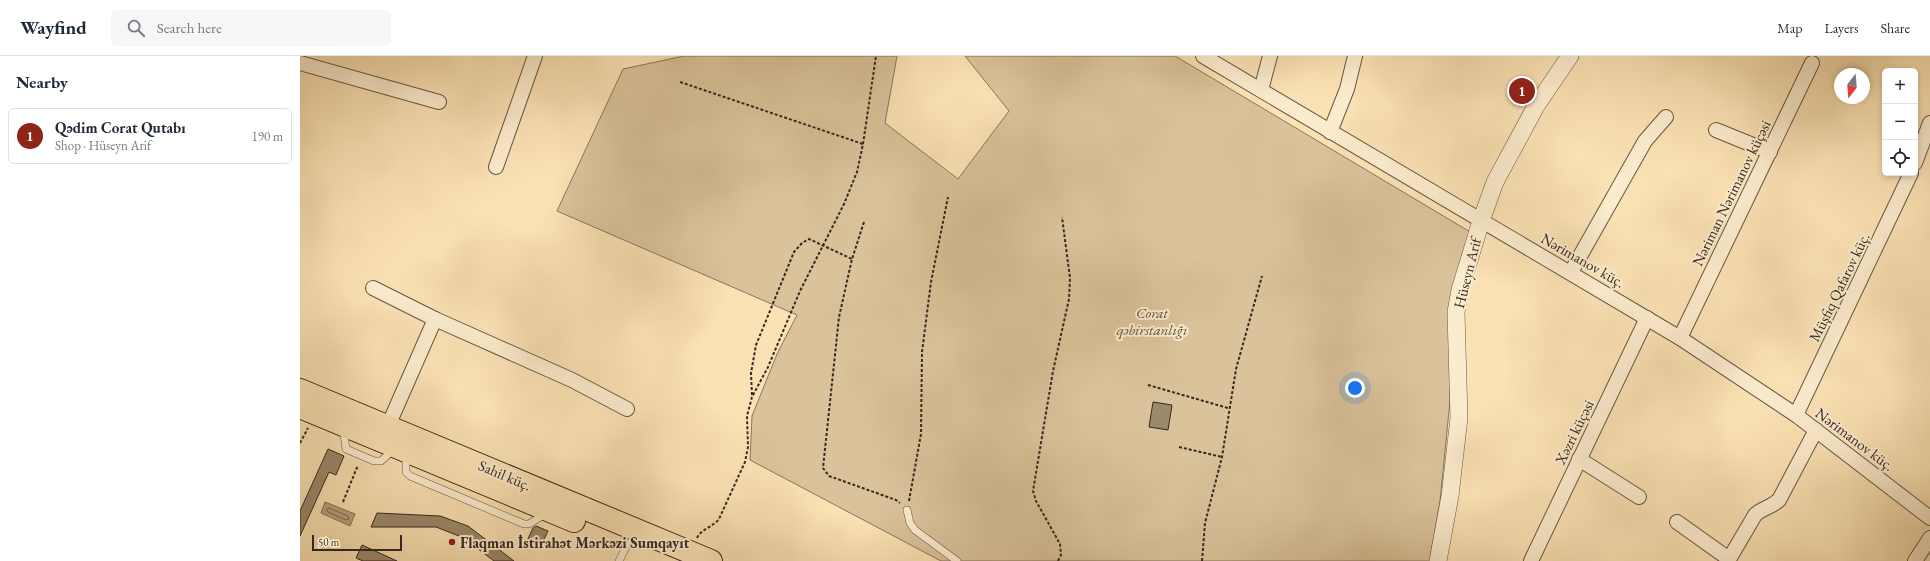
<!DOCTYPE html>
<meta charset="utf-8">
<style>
body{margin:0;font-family:"EB Garamond",serif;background:#f6f6f7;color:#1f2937}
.controls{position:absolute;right:12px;top:12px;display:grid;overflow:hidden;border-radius:6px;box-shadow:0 2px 6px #0003}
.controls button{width:36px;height:36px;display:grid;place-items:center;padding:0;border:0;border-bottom:1px solid #e0e1e3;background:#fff;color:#1f2937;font:20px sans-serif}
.compass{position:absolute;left:1534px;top:12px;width:36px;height:36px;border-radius:50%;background:#fff;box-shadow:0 2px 6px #0003;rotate:196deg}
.scale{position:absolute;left:12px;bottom:10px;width:90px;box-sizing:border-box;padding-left:4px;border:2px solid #36291f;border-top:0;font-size:11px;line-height:14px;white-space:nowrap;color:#36291f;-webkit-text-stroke:3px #fcecce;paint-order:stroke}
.you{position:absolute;left:1055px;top:332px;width:14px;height:14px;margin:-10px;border:3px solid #fff;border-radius:50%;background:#1a73e8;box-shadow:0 0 0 6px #1a73e833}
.badge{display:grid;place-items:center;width:26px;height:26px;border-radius:50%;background:#8f2418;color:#fff;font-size:13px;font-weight:700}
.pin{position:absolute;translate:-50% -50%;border:2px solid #fff;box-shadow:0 1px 4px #0006}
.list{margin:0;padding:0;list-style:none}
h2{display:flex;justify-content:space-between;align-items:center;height:52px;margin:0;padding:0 16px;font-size:17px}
h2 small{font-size:13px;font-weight:400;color:#747a83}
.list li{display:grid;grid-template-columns:26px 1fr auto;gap:12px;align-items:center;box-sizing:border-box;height:56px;margin:0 8px 8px;padding:0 8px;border:1px solid #e0e1e3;border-radius:6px}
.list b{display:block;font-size:15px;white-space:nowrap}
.list p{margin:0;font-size:13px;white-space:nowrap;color:#747a83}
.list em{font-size:13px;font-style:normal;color:#747a83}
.icon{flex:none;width:22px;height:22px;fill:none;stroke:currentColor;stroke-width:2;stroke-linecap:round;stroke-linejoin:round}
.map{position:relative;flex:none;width:1630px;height:505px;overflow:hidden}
header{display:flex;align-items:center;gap:24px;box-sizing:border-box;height:56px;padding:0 20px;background:#fff;border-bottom:1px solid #e0e1e3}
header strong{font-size:19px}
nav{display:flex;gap:22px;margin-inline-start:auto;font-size:14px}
.search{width:280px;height:36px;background:#f6f6f7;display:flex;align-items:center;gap:10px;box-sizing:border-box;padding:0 14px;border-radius:6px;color:#747a83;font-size:15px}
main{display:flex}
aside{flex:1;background:#fff}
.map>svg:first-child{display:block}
.green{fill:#dac39b;stroke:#88765d}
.water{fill:#b8a381;stroke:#84725a}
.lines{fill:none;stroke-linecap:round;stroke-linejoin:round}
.shore{stroke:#776650;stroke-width:1}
.building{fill:#9c896c;stroke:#36291f}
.service-casing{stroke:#675744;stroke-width:8}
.minor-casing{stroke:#675744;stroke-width:16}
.tertiary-casing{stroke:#675744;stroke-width:18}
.primary-casing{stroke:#36291f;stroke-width:24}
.path{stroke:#36291f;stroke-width:2;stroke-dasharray:3 2;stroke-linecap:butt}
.service{stroke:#fcecce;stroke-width:7}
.minor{stroke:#fcecce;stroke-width:14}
.tertiary{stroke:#fcecce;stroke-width:17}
.primary{stroke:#fbe2b4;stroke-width:22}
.poi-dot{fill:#8f2418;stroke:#fcecce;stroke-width:1.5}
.labels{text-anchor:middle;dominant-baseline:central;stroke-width:4;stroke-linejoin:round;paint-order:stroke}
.street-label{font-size:15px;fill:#36291f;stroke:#fcecce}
.park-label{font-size:15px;font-style:italic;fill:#5f503e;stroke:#fcecce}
.poi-label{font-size:15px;font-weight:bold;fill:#36291f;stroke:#fcecce;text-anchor:start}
</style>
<header>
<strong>Wayfind</strong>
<div class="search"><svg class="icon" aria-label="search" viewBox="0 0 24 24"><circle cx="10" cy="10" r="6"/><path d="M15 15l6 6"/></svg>Search here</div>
<nav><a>Map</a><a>Layers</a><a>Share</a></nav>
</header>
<main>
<aside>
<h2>Nearby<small></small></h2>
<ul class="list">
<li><span class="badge">1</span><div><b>Qədim Corat Qutabı</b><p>Shop · Hüseyn Arif</p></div><em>190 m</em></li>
</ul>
</aside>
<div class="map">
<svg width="1630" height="505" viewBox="0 0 1630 505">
<rect width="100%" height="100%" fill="#fbe2b4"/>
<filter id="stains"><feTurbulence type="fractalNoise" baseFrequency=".005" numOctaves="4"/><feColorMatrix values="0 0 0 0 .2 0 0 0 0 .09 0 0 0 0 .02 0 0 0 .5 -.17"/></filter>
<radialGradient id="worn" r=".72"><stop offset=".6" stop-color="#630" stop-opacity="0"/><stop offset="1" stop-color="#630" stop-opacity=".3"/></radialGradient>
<polygon class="green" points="384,0 597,0 585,67 658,123 709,55 665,0 875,0 1172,177 1149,249 1150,345 1140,445 1131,496 1130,505 641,505 450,404 452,360 477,298 497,259 257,155 323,13"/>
<polygon class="water" points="25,446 55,458 50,470 21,457"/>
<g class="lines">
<polygon class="shore" points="29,452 48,460 49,463 46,464 28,456 27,454"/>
</g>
<g class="building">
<polygon points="853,346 872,349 868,374 849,371"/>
<polygon points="28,393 44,400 36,419 29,416 0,480 0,455"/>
<polygon points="77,457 140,460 168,470 214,505 194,505 164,482 136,471 71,471"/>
<polygon points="236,470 248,475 239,493 226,487 233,472"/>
<polygon points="62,489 97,505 63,505 56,502"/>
</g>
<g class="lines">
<defs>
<g id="service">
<polyline points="43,371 46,393 74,405 81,405 94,393"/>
<polyline points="106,397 106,416 110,420 224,468 229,468 245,458"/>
<polyline points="607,454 610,467 615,474 657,505"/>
<polyline points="319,505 328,487"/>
</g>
<g id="minor">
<polyline points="903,0 1380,282 1496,359 1630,462"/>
<polyline points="0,7 139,46"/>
<polyline points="961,34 970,0"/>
<polyline points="1416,74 1470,96"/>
<polyline points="1030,76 1047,33 1055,0"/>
<polyline points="1615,107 1630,67"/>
<polyline points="196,111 235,0"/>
<polyline points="1271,216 1345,85 1366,61"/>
<polyline points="73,232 135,263 88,370"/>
<polyline points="135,263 272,324 327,353"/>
<polyline points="1380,282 1512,7"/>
<polyline points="1496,359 1611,117"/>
<polyline points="1279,403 1339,441"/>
<polyline points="1377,466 1429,503"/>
<polyline points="1231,505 1347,262"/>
<path d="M1428 505 1455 459C1462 452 1472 451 1479 444L1516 374"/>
<polyline points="1615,505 1630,482"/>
</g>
<polyline id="tertiary" points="1138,505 1150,440 1159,362 1156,256 1160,234 1181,165 1195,126 1236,50 1270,0"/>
<g id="primary">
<polyline points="0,334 411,505"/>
<polyline points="0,351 274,465"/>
</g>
</defs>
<use href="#service" class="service-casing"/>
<use href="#minor" class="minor-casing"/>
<use href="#tertiary" class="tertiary-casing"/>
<use href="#primary" class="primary-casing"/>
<g class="path">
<polyline points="380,26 563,88"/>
<polyline points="564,166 552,203 539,261 523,412 529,420 596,444 600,447"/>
<polyline points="848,329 928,352"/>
<polyline points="452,339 451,317 456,289 494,196 502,187 509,183 552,203"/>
<polyline points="0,387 8,372"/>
<polyline points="879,391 922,401"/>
<polyline points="609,445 621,378 622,296 631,226 648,141"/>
<polyline points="43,446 58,409"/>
<path d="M397 482C401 473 413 471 419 463L445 406 448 391 447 360 452 341 468 311 500 235 544 148 557 116 563 88 576 0"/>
<polyline points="758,505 761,499 760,488 736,445 733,435 753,315 769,243 770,222 762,161"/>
<polyline points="902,505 905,467 922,401 936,313 962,220"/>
</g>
<use href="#service" class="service"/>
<use href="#minor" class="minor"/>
<use href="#tertiary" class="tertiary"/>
<use href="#primary" class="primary"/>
</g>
<circle class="poi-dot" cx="152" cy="486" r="4"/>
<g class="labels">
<g class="street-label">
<text transform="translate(1431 137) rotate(-64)">Nəriman Nərimanov küçəsi</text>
<text transform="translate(1283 204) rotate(30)">Nərimanov küç.</text>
<text transform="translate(1167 217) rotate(-76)">Hüseyn Arif</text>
<text transform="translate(1539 231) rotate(-64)">Müşfiq Qafarov küç.</text>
<text transform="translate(1274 376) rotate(-64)">Xəzri küçəsi</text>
<text transform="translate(1555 383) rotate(37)">Nərimanov küç.</text>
<text transform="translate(205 419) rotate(23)">Sahil küç.</text>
</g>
<g class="park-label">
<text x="852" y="256">Corat<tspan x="852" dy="17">qəbirstanlığı</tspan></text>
</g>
<g class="poi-label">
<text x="160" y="486">Flaqman İstirahət Mərkəzi Sumqayıt</text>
</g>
</g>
<rect width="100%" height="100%" filter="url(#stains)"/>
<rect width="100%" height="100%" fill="url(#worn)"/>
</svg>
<div class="controls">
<button>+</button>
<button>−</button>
<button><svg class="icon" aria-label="locate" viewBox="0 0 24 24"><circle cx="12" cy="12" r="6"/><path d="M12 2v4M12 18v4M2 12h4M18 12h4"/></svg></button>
</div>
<svg class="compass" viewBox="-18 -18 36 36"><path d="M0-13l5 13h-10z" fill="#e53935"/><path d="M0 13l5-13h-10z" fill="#747a83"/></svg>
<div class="scale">50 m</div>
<div class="you"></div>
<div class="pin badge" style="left:1222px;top:35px">1</div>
</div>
</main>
